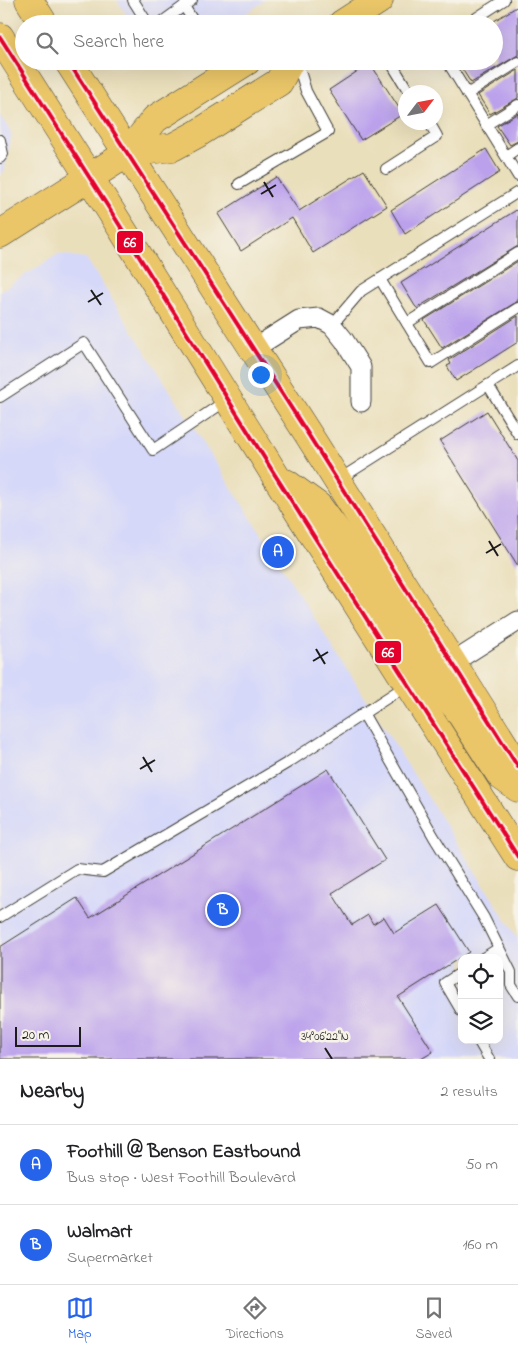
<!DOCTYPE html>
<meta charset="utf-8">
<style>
body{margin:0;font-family:"Indie Flower",sans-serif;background:#f2f2f2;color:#202124}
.controls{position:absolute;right:15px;bottom:15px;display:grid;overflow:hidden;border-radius:10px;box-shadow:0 5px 20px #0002}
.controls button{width:45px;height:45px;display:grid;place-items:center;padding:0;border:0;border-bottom:1px solid #e0e0e0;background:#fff;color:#202124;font:25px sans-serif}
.compass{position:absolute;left:398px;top:85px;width:45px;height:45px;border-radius:50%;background:#fff;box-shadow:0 5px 20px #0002;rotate:58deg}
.scale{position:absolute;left:15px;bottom:12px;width:66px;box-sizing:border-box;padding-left:5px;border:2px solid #1c1c1c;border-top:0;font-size:14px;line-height:18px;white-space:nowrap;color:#1c1c1c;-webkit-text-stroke:4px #f7f3e8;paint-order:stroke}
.you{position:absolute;left:260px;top:374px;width:18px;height:18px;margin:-12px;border:4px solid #fff;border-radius:50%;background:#1a73e8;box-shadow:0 0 0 8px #1a73e833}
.badge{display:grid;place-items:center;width:32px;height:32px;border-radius:50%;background:#2563eb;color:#fff;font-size:16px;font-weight:700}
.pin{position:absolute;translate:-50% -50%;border:2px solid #fff;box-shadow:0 1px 5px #0006}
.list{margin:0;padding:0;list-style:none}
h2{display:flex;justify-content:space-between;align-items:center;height:65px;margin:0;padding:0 20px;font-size:21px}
h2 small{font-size:16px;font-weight:400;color:#757577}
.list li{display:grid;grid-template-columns:32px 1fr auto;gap:15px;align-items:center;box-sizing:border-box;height:80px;padding:0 20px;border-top:1px solid #e0e0e0}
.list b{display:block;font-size:19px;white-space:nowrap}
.list p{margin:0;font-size:16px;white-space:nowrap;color:#757577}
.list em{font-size:16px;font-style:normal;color:#757577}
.icon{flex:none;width:28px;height:28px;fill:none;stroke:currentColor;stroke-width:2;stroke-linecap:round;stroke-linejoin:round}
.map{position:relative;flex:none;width:518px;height:1059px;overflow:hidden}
.search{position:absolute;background:#fff;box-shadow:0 5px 20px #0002;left:15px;right:15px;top:15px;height:55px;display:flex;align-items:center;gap:12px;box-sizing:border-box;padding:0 18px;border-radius:28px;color:#757577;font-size:19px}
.sheet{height:225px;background:#fff}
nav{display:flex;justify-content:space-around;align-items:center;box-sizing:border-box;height:70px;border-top:1px solid #e0e0e0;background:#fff;font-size:14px;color:#757577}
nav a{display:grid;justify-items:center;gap:2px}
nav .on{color:#2563eb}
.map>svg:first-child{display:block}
.built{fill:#d6d8f9;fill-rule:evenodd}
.building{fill:#bba1ec}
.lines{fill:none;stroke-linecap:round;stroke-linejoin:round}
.service-casing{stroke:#3b3934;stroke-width:12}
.minor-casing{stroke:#3b3934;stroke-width:21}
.primary-casing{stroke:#3b3934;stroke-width:29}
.service{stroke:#fff;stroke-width:10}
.minor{stroke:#fff;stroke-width:19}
.primary{stroke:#eac669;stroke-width:28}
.bus-1-casing{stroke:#f7f3e8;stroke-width:8}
.bus-1{stroke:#e4002b;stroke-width:4}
.ticks{fill:none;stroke:#1c1c1c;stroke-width:2}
.ticks-label{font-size:12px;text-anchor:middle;fill:#1c1c1c;stroke:#f7f3e8;stroke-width:5;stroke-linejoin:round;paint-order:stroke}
.line-badge{stroke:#f7f3e8;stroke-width:2}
.badge-label{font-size:14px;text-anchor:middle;font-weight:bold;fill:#fff}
</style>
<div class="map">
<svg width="518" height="1059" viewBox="0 0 518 1059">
<rect width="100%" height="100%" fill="#f7f3e8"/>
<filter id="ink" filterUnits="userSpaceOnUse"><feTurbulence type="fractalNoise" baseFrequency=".02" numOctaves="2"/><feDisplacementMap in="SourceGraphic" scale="10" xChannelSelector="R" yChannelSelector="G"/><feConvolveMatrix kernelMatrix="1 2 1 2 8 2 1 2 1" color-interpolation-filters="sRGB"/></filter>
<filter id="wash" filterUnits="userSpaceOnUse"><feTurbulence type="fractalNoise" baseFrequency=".0096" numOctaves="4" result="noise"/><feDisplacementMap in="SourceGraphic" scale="20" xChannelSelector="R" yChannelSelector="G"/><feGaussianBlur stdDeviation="1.12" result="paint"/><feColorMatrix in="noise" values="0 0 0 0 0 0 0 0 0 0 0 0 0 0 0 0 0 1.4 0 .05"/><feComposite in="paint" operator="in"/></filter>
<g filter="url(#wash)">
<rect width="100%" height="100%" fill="#eadfbb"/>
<g class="built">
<polygon points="117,0 266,0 230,24 132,24"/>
<polygon points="0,115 12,134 4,172 0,175"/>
<path d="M58 254 86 258 518 939V1059H0V291ZM462 958H499V1040H462Z"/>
</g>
<g id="blocks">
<g class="building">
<polygon points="518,6 518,55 471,83 457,61 494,61 494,21"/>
<polygon points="370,63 403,114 361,140 329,90"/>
<polygon points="518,70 518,98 490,114 478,95"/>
<polygon points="518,113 518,141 510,145 497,126"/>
<polygon points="486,149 500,172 405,234 391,210"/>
<polygon points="364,170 387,206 313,253 292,218 241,251 218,214 276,177 299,211"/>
<polygon points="518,209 518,246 417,308 415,306 401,283"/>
<polygon points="518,261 518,301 442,348 424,320"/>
<polygon points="518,316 518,342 456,381 447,366 451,364 449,360"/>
<polygon points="487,411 518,461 518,566 440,441"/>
<polygon points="328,769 385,860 332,893 352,925 368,915 373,924 384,917 394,933 439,905 469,952 398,997 433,1052 421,1059 0,1059 0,947 77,898 90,918"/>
</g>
</g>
</g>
<g filter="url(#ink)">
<use href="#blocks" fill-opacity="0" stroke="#3b3934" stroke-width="1"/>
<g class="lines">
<defs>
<g id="service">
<polyline points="133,0 148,24"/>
<polyline points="192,0 184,6 195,24"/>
<polyline points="159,24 184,6"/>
<polyline points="467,24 504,0"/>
<polyline points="390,61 409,92"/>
<polyline points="447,61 518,176"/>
<polyline points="467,94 518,62"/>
<polyline points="486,125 518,105"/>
<polyline points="0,140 3,154 0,158"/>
<polyline points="506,156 518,148"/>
<polyline points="386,169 437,136 429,122"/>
<polyline points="239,184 328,132 306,91 297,61"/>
<polyline points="380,279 431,363 518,308"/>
<polyline points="407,323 518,253"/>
<polyline points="332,325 361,291 518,192"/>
<polyline points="488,385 518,434"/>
<polyline points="0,397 84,343 153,450 227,400"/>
<polyline points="338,480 518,366"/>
<polyline points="363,713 434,837 484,918 511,972 511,985 518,996"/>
<polyline points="0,917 77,869 103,872 289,762 407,685"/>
<polyline points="483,958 499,948"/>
<polyline points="462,972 445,983 462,1012"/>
<polyline points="478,1040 489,1059"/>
</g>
<g id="minor">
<polyline points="253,349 299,320 319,318 332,325 344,340 361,367 361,402"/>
<polyline points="452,663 518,621"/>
</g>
<g id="primary">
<polyline points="29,0 44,24"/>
<polyline points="342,24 379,0"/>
<polyline points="0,37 112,213 275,475 518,857"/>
<polyline points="68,61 308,434 518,767"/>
<polyline points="128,153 173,147 197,134 279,82 290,61"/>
<polyline points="0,234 128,153 155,119 247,61"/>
<path d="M286 483 318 506 356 557 417 651C428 664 434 668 452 663"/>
<polyline points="408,684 423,681 435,683 457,708 501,776 518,788"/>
</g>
</defs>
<use href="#service" class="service-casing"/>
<use href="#minor" class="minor-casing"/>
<use href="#primary" class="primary-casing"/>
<use href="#service" class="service"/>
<use href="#minor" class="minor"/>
<use href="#primary" class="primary"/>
<defs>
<g id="bus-1">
<polyline points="0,37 112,213 275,475 518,857"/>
<polyline points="68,61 308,434 518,767"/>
</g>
</defs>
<use href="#bus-1" class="bus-1-casing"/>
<use href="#bus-1" class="bus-1"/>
</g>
</g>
<path class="ticks" d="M264 182 273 197M261 194 276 185M91 290 101 305M88 302 103 293M489 541 498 556M486 553 501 544M316 649 325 664M313 661 328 652M143 757 152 772M140 769 155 760M325 1048 332 1059"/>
<g class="ticks-label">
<text x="325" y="1040">34°06'22"N</text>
</g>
<g class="line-badge">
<rect x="116" y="230" width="28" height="24" rx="5" fill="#e4002b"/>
<rect x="374" y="640" width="28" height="24" rx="5" fill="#e4002b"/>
</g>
<g class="badge-label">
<text x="130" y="247">66</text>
<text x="388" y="657">66</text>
</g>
</svg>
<div class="controls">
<button><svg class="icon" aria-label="locate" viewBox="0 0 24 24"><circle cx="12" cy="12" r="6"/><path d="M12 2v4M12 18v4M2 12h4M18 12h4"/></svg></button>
<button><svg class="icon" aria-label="layers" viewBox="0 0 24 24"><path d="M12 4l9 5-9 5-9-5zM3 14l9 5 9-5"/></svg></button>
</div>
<svg class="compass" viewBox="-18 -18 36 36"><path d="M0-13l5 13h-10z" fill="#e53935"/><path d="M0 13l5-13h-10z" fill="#757577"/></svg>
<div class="scale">20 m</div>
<div class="you"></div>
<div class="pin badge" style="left:278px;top:552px">A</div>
<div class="pin badge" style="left:223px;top:910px">B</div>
<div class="search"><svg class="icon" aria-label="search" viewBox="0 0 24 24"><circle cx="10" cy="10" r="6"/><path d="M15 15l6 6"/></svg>Search here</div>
</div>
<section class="sheet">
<h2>Nearby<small>2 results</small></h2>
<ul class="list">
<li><span class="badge">A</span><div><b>Foothill @ Benson Eastbound</b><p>Bus stop · West Foothill Boulevard</p></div><em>50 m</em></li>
<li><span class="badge">B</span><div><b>Walmart</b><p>Supermarket</p></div><em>160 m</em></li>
</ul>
</section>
<nav>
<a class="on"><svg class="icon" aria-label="map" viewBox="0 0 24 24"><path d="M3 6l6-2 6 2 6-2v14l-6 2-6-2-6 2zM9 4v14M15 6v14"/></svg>Map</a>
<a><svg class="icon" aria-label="directions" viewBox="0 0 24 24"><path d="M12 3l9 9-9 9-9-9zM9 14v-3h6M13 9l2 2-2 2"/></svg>Directions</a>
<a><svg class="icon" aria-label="saved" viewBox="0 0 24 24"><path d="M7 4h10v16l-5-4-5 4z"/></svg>Saved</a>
</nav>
